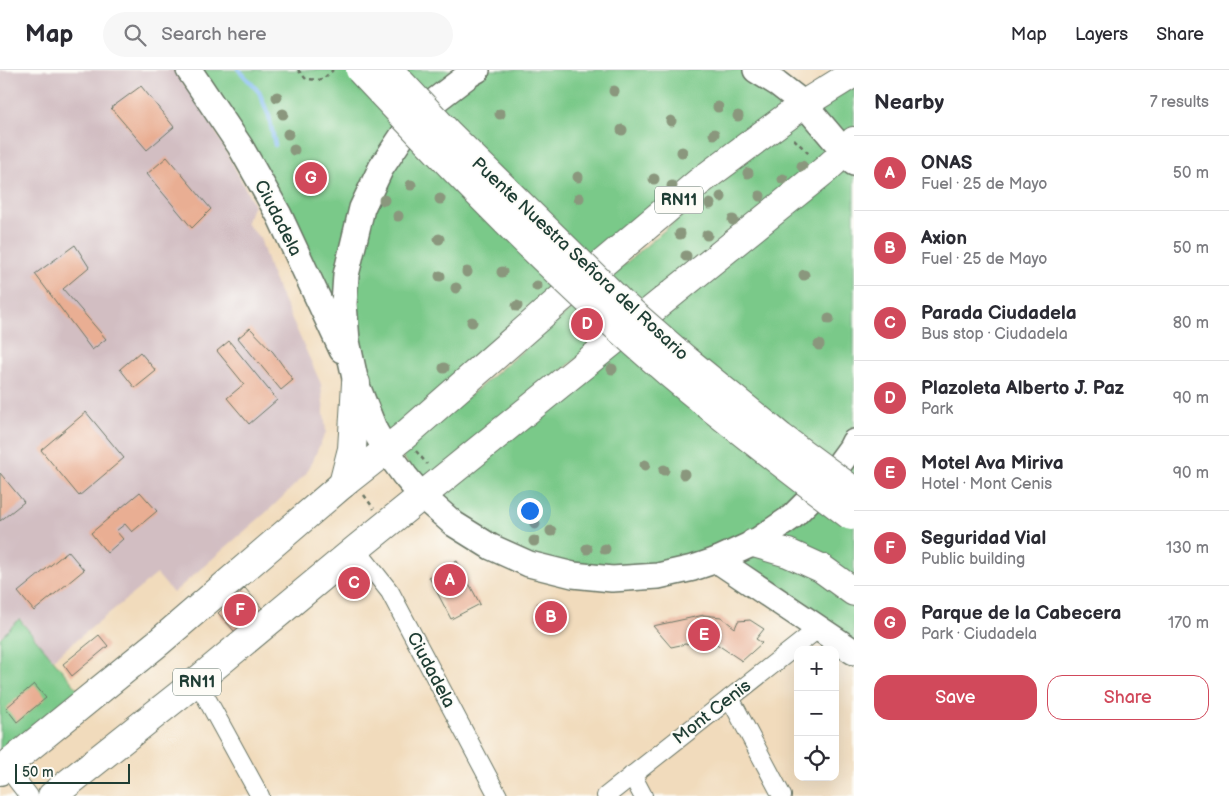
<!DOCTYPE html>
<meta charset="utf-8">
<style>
body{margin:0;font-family:"Balsamiq Sans",sans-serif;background:#f7f7f7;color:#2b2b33}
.controls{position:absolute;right:15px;bottom:15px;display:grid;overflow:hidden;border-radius:10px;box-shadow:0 5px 20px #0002}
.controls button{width:45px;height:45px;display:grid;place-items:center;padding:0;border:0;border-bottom:1px solid #e1e1e2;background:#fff;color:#2b2b33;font:25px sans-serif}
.scale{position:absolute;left:15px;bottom:12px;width:115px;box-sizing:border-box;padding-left:5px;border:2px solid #1f3d34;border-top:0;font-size:14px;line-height:18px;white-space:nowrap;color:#1f3d34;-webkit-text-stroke:4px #fdfcf7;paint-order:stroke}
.you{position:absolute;left:529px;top:440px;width:18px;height:18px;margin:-12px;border:4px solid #fff;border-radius:50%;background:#1a73e8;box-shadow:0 0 0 8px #1a73e833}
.badge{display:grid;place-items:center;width:32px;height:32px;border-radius:50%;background:#d1495b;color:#fff;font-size:16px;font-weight:700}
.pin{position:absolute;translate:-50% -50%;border:2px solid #fff;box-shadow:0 1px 5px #0006}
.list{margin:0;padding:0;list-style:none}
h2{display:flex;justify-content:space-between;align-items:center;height:65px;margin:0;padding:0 20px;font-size:21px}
h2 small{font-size:16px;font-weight:400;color:#7c7c81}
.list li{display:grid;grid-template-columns:32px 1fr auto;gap:15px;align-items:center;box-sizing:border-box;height:75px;padding:0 20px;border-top:1px solid #e1e1e2}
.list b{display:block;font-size:19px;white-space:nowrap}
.list p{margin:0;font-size:16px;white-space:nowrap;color:#7c7c81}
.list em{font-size:16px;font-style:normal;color:#7c7c81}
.actions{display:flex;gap:10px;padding:15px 20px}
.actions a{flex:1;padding:11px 0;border:1px solid #d1495b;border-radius:15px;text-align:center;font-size:18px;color:#d1495b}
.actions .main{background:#d1495b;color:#fff}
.icon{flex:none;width:28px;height:28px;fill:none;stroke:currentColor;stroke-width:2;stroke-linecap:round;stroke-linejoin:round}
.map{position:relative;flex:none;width:854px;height:726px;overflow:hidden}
header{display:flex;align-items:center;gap:30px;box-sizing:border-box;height:70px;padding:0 25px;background:#fff;border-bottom:1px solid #e1e1e2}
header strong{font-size:24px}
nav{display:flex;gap:28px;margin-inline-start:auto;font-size:18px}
.search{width:350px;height:45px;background:#f7f7f7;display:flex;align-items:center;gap:12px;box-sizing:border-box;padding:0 18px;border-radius:28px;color:#7c7c81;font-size:19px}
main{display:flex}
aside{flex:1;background:#fff}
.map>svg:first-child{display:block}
.industrial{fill:#d2bec2}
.green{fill:#7ac989;stroke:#4c835e}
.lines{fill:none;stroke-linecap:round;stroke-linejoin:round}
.stream{stroke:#82bbf3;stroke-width:4.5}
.building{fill:#e9ae93}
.street-casing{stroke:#687464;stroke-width:20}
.secondary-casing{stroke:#687464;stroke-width:28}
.primary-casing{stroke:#687464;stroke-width:30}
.highway-casing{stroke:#687464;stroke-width:30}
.path{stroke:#687464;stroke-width:2.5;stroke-dasharray:4 4;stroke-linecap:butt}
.street{stroke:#fff;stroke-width:18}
.secondary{stroke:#fff;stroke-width:25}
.primary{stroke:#fff;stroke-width:28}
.highway{stroke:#fff;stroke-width:28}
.highway-bridge-casing{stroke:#687464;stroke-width:30;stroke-linecap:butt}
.highway-bridge{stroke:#fff;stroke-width:28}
.tree{fill:#8a977d}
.labels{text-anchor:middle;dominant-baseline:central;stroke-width:4;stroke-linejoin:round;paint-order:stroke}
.shield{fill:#fdfcf7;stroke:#62766e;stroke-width:1}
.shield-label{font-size:16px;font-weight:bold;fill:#1f3d34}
.street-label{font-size:18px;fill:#1f3d34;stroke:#fdfcf7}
</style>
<header>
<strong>Map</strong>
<div class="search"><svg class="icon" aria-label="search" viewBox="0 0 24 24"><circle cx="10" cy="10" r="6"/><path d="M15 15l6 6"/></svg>Search here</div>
<nav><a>Map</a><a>Layers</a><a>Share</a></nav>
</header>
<main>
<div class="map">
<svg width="854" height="726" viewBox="0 0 854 726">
<rect width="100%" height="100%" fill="#fdfcf7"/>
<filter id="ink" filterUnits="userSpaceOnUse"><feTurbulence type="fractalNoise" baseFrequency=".02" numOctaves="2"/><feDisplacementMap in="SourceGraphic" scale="10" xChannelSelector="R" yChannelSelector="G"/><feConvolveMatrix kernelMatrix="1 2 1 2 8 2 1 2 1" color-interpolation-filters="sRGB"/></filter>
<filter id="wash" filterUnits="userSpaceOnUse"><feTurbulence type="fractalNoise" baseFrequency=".0096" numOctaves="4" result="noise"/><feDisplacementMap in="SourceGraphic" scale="20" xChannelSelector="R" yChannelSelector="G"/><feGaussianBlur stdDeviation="1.12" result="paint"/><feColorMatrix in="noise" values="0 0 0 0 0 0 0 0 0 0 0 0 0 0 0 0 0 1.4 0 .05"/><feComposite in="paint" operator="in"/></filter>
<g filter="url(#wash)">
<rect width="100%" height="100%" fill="#f1dbbc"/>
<polygon class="industrial" points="0,0 173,0 206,43 254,135 246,153 260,168 270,200 321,314 326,362 306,404 270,439 173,523 157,504 52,590 19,549 0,568"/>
<g class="green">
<polygon points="189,0 756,0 804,34 854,3 854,582 718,490 658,506 529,494 422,426 845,82 804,34 386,380 356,313"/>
<polygon points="795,54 804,55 823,75 827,81 825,87 422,414 401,384 784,59"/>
<polygon points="19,549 81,623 0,691 0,568"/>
</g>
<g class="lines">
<polyline class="stream" points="239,0 259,22 269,46 275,75"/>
</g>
<g id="blocks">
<g class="building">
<polygon points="141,16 174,57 147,80 111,38"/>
<polygon points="167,87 211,139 192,158 147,104"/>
<polygon points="75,175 89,197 63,219 106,269 92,280 35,204"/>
<polygon points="250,258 273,282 293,310 281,320 238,268"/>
<polygon points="229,271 277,330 249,354 227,328 244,314 217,281"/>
<polygon points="140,282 156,301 135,318 120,299"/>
<polygon points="86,342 124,388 79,426 41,380"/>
<polygon points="0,403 24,432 0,451"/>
<polygon points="140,422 157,441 132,462 125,454 116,461 123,469 107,483 91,463"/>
<polygon points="68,481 84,500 34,541 18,522"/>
<polygon points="457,491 480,534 451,549 429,507"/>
<polygon points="245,518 262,538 235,562 218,543"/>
<polygon points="538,533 564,538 560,554 535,549"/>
<polygon points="704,545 721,547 735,558 738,551 750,550 764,559 756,569 762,573 742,591 709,569 671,577 653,556"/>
<polygon points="99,565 108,576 72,606 63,594"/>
<polygon points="34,614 46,628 17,652 6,638"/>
</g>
</g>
</g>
<g filter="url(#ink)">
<use href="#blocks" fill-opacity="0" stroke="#687464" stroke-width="1"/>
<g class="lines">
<defs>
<g id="street">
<polyline points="356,479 390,522 498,726"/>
<polyline points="197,611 260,726"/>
<polyline points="730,628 782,726"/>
<polyline points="6,696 29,726"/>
<polyline points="632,705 643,726"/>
<polyline points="606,726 819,558"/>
</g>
<g id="secondary">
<polyline points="189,0 240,76 279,145 342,280"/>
<polyline points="477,0 470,4 436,30 407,59 381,98 362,138 346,205 344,234 347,271 356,313 375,361 386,380 405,406 422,426 454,454 491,477 529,494 573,505 612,509 658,506 693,498 717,490 754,473 792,447 824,415 851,378 854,372"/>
<polyline points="756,0 777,13 804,34 854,93"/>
<polyline points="717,490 854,582"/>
</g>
<g id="primary">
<polyline points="343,414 352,379 356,313"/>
<polyline points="0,701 159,572 343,414 404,366 558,231 699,112 804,34 854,3"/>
<polyline points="52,726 197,611 356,479 825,100 845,82 854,71"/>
</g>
<polyline id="highway" points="754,473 788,483 821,498 854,522"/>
</defs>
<use href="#street" class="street-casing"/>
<use href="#secondary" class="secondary-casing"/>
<use href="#primary" class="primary-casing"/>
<use href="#highway" class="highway-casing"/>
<g class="path">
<polyline points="298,0 306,9 322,10 333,0"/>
<polyline points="794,69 811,86"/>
<polyline points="416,381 427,394"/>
<polyline points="364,425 374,439"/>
</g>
<use href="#street" class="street"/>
<use href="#secondary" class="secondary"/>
<use href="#primary" class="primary"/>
<use href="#highway" class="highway"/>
<defs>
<g id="highway-bridge">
<path d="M360 0C459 106 560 210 670 304 729 353 790 400 851 446"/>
<polyline points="389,0 449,64 620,232 684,288 781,367 854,421"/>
</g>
</defs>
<use href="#highway-bridge" class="highway-bridge-casing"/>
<use href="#highway-bridge" class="highway-bridge"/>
</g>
<g class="tree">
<circle cx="614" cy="21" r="5.5"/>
<circle cx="277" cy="27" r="5.5"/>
<circle cx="718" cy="37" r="5.5"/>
<circle cx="283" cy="44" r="5.5"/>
<circle cx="500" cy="44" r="5.5"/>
<circle cx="738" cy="46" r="5.5"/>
<circle cx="671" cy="51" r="5.5"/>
<circle cx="622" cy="60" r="5.5"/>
<circle cx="288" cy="64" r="5.5"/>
<circle cx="714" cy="64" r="5.5"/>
<circle cx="294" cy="80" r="5.5"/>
<circle cx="682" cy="82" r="5.5"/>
<circle cx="802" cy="96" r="5.5"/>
<circle cx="748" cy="103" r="5.5"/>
<circle cx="578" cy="107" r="5.5"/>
<circle cx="654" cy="109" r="5.5"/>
<circle cx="783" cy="109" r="5.5"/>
<circle cx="411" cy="115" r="5.5"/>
<circle cx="672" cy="116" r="5.5"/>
<circle cx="760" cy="126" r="5.5"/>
<circle cx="721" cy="127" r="5.5"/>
<circle cx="579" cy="128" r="5.5"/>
<circle cx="440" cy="129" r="5.5"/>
<circle cx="384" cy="130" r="5.5"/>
<circle cx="710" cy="134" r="5.5"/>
<circle cx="398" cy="146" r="5.5"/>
<circle cx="733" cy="150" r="5.5"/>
<circle cx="680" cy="164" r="5.5"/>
<circle cx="707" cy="165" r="5.5"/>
<circle cx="439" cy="169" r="5.5"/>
<circle cx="686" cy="186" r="5.5"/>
<circle cx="467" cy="202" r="5.5"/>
<circle cx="502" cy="202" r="5.5"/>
<circle cx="804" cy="205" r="5.5"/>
<circle cx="440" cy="206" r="5.5"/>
<circle cx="537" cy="216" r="5.5"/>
<circle cx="456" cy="218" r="5.5"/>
<circle cx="517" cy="236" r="5.5"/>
<circle cx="829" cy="249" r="5.5"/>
<circle cx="472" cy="252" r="5.5"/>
<circle cx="819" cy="275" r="5.5"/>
<circle cx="444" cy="298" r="5.5"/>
<circle cx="612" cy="299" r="5.5"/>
<circle cx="645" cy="395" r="5.5"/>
<circle cx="664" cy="400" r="5.5"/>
<circle cx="684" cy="404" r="5.5"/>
<circle cx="535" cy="454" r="5.5"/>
<circle cx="551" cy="461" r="5.5"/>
<circle cx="534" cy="471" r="5.5"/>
<circle cx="587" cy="479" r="5.5"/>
<circle cx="605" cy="479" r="5.5"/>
</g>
</g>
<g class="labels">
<g class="shield">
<rect x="655" y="116.5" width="48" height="27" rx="4"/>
<rect x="173" y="598.5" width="48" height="27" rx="4"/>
</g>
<g class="shield-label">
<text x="679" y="130">RN11</text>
<text x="197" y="612">RN11</text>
</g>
<g class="street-label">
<text transform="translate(278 148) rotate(63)">Ciudadela</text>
<text transform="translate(580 189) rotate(43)">Puente Nuestra Señora del Rosario</text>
<text transform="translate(431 600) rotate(62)">Ciudadela</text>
<text transform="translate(712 642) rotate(-38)">Mont Cenis</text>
</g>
</g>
</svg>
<div class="controls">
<button>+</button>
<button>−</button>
<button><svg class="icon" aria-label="locate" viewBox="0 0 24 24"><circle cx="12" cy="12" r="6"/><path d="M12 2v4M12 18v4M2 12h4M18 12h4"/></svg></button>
</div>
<div class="scale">50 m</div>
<div class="you"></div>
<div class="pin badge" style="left:450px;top:510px">A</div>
<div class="pin badge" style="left:551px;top:547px">B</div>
<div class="pin badge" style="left:354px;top:513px">C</div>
<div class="pin badge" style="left:587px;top:254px">D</div>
<div class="pin badge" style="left:704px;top:565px">E</div>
<div class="pin badge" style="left:240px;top:540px">F</div>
<div class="pin badge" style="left:311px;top:108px">G</div>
</div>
<aside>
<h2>Nearby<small>7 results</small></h2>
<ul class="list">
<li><span class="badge">A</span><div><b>ONAS</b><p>Fuel · 25 de Mayo</p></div><em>50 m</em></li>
<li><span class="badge">B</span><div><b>Axion</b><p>Fuel · 25 de Mayo</p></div><em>50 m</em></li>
<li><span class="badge">C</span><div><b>Parada Ciudadela</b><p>Bus stop · Ciudadela</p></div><em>80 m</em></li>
<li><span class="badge">D</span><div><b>Plazoleta Alberto J. Paz</b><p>Park</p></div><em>90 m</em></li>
<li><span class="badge">E</span><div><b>Motel Ava Miriva</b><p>Hotel · Mont Cenis</p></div><em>90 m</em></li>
<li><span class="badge">F</span><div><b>Seguridad Vial</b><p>Public building</p></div><em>130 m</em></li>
<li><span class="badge">G</span><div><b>Parque de la Cabecera</b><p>Park · Ciudadela</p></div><em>170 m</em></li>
</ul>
<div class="actions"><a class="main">Save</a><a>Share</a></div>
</aside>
</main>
